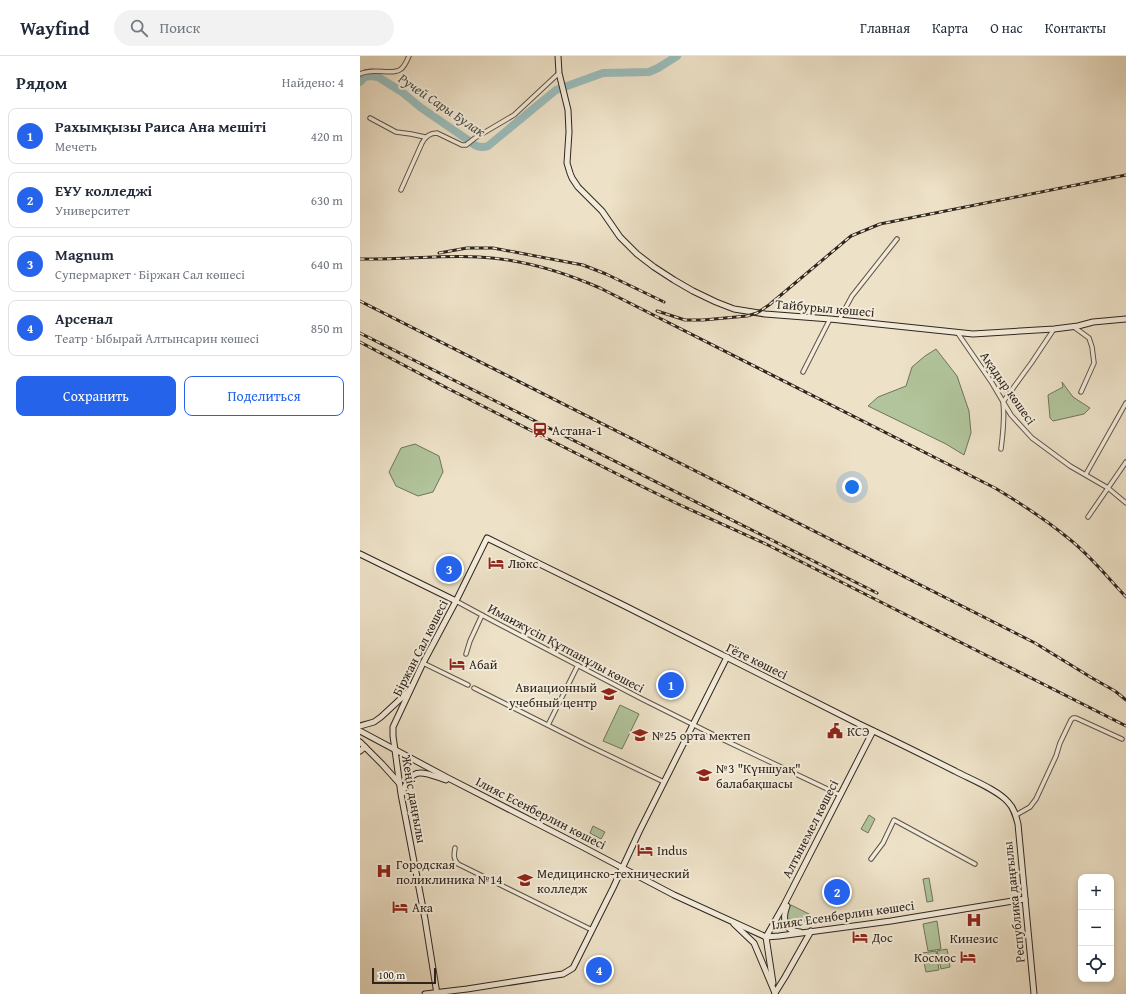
<!DOCTYPE html>
<html lang="ru">
<meta charset="utf-8">
<style>
body{margin:0;font-family:"Gentium Book Plus",serif;background:#f2f2f3;color:#1f2937}
.controls{position:absolute;right:12px;bottom:12px;display:grid;overflow:hidden;border-radius:8px;box-shadow:0 2px 6px #0003}
.controls button{width:36px;height:36px;display:grid;place-items:center;padding:0;border:0;border-bottom:1px solid #e0e1e3;background:#fff;color:#1f2937;font:20px sans-serif}
.scale{position:absolute;left:12px;bottom:10px;width:64px;box-sizing:border-box;padding-left:4px;border:2px solid #2f251d;border-top:0;font-size:11px;line-height:14px;white-space:nowrap;color:#2f251d;-webkit-text-stroke:3px #f3ecdb;paint-order:stroke}
.you{position:absolute;left:492px;top:431px;width:14px;height:14px;margin:-10px;border:3px solid #fff;border-radius:50%;background:#1a73e8;box-shadow:0 0 0 6px #1a73e833}
.badge{display:grid;place-items:center;width:26px;height:26px;border-radius:50%;background:#2563eb;color:#fff;font-size:13px;font-weight:700}
.pin{position:absolute;translate:-50% -50%;border:2px solid #fff;box-shadow:0 1px 4px #0006}
.list{margin:0;padding:0;list-style:none}
h2{display:flex;justify-content:space-between;align-items:center;height:52px;margin:0;padding:0 16px;font-size:17px}
h2 small{font-size:13px;font-weight:400;color:#747a83}
.list li{display:grid;grid-template-columns:26px 1fr auto;gap:12px;align-items:center;box-sizing:border-box;height:56px;margin:0 8px 8px;padding:0 8px;border:1px solid #e0e1e3;border-radius:8px}
.list b{display:block;font-size:15px;white-space:nowrap}
.list p{margin:0;font-size:13px;white-space:nowrap;color:#747a83}
.list em{font-size:13px;font-style:normal;color:#747a83}
.actions{display:flex;gap:8px;padding:12px 16px}
.actions a{flex:1;padding:9px 0;border:1px solid #2563eb;border-radius:8px;text-align:center;font-size:14px;color:#2563eb}
.actions .main{background:#2563eb;color:#fff}
.icon{flex:none;width:22px;height:22px;fill:none;stroke:currentColor;stroke-width:2;stroke-linecap:round;stroke-linejoin:round}
.map{position:relative;flex:none;width:766px;height:938px;overflow:hidden}
header{display:flex;align-items:center;gap:24px;box-sizing:border-box;height:56px;padding:0 20px;background:#fff;border-bottom:1px solid #e0e1e3}
header strong{font-size:19px}
nav{display:flex;gap:22px;margin-inline-start:auto;font-size:14px}
.search{width:280px;height:36px;background:#f2f2f3;display:flex;align-items:center;gap:10px;box-sizing:border-box;padding:0 14px;border-radius:22px;color:#747a83;font-size:15px}
main{display:flex}
aside{flex:1;background:#fff}
.map>svg:first-child{display:block}
.green{fill:#b1c49b;stroke:#70745c}
.lines{fill:none;stroke-linecap:round;stroke-linejoin:round}
.river{stroke:#9abcba;stroke-width:8}
.street-casing{stroke:#5e5448;stroke-width:5.5}
.secondary-casing{stroke:#2f251d;stroke-width:7}
.street{stroke:#f3ecdb;stroke-width:3.5}
.secondary{stroke:#f3ecdb;stroke-width:5}
.rail-casing{stroke:#2f251d;stroke-width:3}
.rail{stroke:#f3ecdb;stroke-width:1.5;stroke-dasharray:4.5;stroke-linecap:butt}
.labels{text-anchor:middle;dominant-baseline:central;stroke-width:4;stroke-linejoin:round;paint-order:stroke}
.street-label{font-size:13px;fill:#2f251d;stroke:#f3ecdb}
.poi-label{font-size:13px;fill:#2f251d;stroke:#f3ecdb;text-anchor:start}
.water-label{font-size:14px;font-style:italic;fill:#4f524c;stroke:#f3ecdb}
</style>
<header>
<strong>Wayfind</strong>
<div class="search"><svg class="icon" aria-label="search" viewBox="0 0 24 24"><circle cx="10" cy="10" r="6"/><path d="M15 15l6 6"/></svg>Поиск</div>
<nav><a>Главная</a><a>Карта</a><a>О нас</a><a>Контакты</a></nav>
</header>
<main>
<aside>
<h2>Рядом<small>Найдено: 4</small></h2>
<ul class="list">
<li><span class="badge">1</span><div><b>Рахымқызы Раиса Ана мешіті</b><p>Мечеть</p></div><em>420 m</em></li>
<li><span class="badge">2</span><div><b>ЕҰУ колледжі</b><p>Университет</p></div><em>630 m</em></li>
<li><span class="badge">3</span><div><b>Magnum</b><p>Супермаркет · Біржан Сал көшесі</p></div><em>640 m</em></li>
<li><span class="badge">4</span><div><b>Арсенал</b><p>Театр · Ыбырай Алтынсарин көшесі</p></div><em>850 m</em></li>
</ul>
<div class="actions"><a class="main">Сохранить</a><a>Поделиться</a></div>
</aside>
<div class="map">
<svg width="766" height="938" viewBox="0 0 766 938">
<rect width="100%" height="100%" fill="#ede1c7"/>
<filter id="stains"><feTurbulence type="fractalNoise" baseFrequency=".005" numOctaves="4"/><feColorMatrix values="0 0 0 0 .2 0 0 0 0 .09 0 0 0 0 .02 0 0 0 .5 -.17"/></filter>
<radialGradient id="worn" r=".72"><stop offset=".6" stop-color="#630" stop-opacity="0"/><stop offset="1" stop-color="#630" stop-opacity=".3"/></radialGradient>
<g class="green">
<polygon points="576,293 597,320 609,355 611,377 604,399 586,388 508,350 518,341 546,330 552,311 565,300"/>
<polygon points="702,326 713,341 730,352 724,358 693,365 690,362 688,339 703,331"/>
<polygon points="55,388 79,400 83,416 73,436 58,440 36,430 29,416 41,392"/>
<polygon points="260,649 279,658 262,693 243,685"/>
<polygon points="509,759 515,763 508,777 501,773"/>
<polygon points="233,770 245,776 241,783 230,777"/>
<polygon points="569,822 573,845 567,846 563,823"/>
<polygon points="431,849 451,859 448,865 432,865 430,863 427,864 425,857"/>
<polygon points="577,865 581,893 568,895 563,868"/>
<polygon points="587,893 590,911 581,913 577,895"/>
<polygon points="576,895 579,914 566,916 562,897"/>
</g>
<g class="lines">
<path class="river" d="M0 26 5 21 10 20 18 21 42 36 60 51 108 84C114 90 120 93 128 90L196 34 243 17 289 16 298 12 317 0"/>
<defs>
<g id="street">
<path d="M0 18C13 11 33 20 41 13 45 10 47 4 49 0"/>
<polyline points="10,62 36,76 51,78 65,81"/>
<path d="M41 134 62 87C65 81 70 77 77 77L102 89H106L115 82 154 59 199 17"/>
<polyline points="479,264 492,240 537,183"/>
<polyline points="714,271 729,282 732,291 734,307 721,336"/>
<polyline points="597,276 632,327 651,359 672,382 710,410 748,432 766,447"/>
<polyline points="443,316 470,263"/>
<path d="M641 393C643 377 645 362 643 346L672 306 694 273"/>
<polyline points="726,418 766,347"/>
<polyline points="728,461 766,406"/>
<polyline points="96,545 133,565 282,643 364,684 480,739"/>
<polyline points="106,598 110,585 122,559"/>
<polyline points="63,607 108,629"/>
<polyline points="114,632 229,690 304,726"/>
<polyline points="188,669 218,609"/>
<polyline points="656,759 670,751 676,743 696,700 700,687 711,664 713,662 716,662 762,683"/>
<path d="M95 792C94 798 93 803 98 808L232 874"/>
<polyline points="511,803 523,787 534,764 615,808"/>
</g>
<g id="secondary">
<polyline points="198,0 199,17 208,54 209,76 207,107 210,117 212,122 218,131 242,155 260,181 277,198 294,211 314,224 333,235 356,246 374,253 405,258 470,263 613,278 694,273 718,270 733,266 766,263"/>
<polyline points="0,498 96,545"/>
<polyline points="0,670 14,666 21,661 49,635"/>
<polyline points="0,675 88,722 219,789 314,839 406,881 419,880 531,865 665,843"/>
<polyline points="0,686 22,708 39,727"/>
<polyline points="0,695 5,691"/>
<path d="M42 737C53 709 62 716 86 724"/>
<path d="M427 850C422 863 424 875 440 876"/>
<polyline points="374,868 394,887 415,937"/>
<polyline points="406,881 424,849 513,675"/>
<polyline points="406,881 413,927"/>
<polyline points="415,937 425,921 451,875"/>
<polyline points="65,938 107,933 203,918 213,912 253,832 279,776 367,601"/>
<path d="M77 938 65 863 41 738 35 694 33 680V671L63 607 96 545 127 482 265 550 499 668C531 683 563 699 595 715 610 723 638 734 648 746 654 752 656 760 658 768L674 938"/>
</g>
</defs>
<use href="#street" class="street-casing"/>
<use href="#secondary" class="secondary-casing"/>
<use href="#street" class="street"/>
<use href="#secondary" class="secondary"/>
<defs>
<g id="rail">
<polyline points="79,197 107,192 133,192 223,209 246,218 304,246"/>
<path d="M0 203C40 204 79 199 119 201 161 203 201 215 240 232L635 432C660 447 685 463 708 482 730 499 747 521 766 541"/>
<polyline points="0,245 675,587 732,622 755,635 766,644"/>
<polyline points="297,255 325,264 343,264 387,260 397,257 409,249 491,180 520,168 766,119"/>
<polyline points="0,277 517,537"/>
<polyline points="0,286 87,332 279,429 318,448 408,489 766,670"/>
</g>
</defs>
<use href="#rail" class="rail-casing"/>
<use href="#rail" class="rail"/>
</g>
<defs>
<symbol id="station-bare" viewBox="-9 -9 18 18"><path d="M-3-6H3Q5-6 5-4V2Q5 4 3 4L4.5 6H3L1.5 4h-3L-3 6H-4.5L-3 4Q-5 4-5 2V-4Q-5-6-3-6ZM-3.5-4v3h7v-3ZM-3.5 1v1.5H-2V1ZM2 1v1.5H3.5V1Z" fill="#8f2418" stroke="#f3ecdb" stroke-width="2.5" paint-order="stroke"/></symbol>
<symbol id="hotel-bare" viewBox="-9 -9 18 18"><path d="M-6-4.5h1.5V1H6V5H4.5V3h-9V5H-6ZM-4 0a1.8 1.8 0 1 1 3.6 0ZM.5 0V-2.5h3Q6-2.5 6 0Z" fill="#8f2418" stroke="#f3ecdb" stroke-width="2.5" paint-order="stroke"/></symbol>
<symbol id="university-bare" viewBox="-9 -9 18 18"><path d="M0-5L7-2L0 1L-7-2ZM-4 1L0 2.5L4 1V4Q0 6-4 4Z" fill="#8f2418" stroke="#f3ecdb" stroke-width="2.5" paint-order="stroke"/></symbol>
<symbol id="civic-bare" viewBox="-9 -9 18 18"><path d="M-.6-6.5H3V-4.5H.6V-3L4-1V1h2V6H-6V1h2V-1L-.6-3ZM-1.2 2.5V6h2.4V2.5Z" fill="#8f2418" stroke="#f3ecdb" stroke-width="2.5" paint-order="stroke"/></symbol>
<symbol id="school-bare" viewBox="-9 -9 18 18"><path d="M0-5L7-2L0 1L-7-2ZM-4 1L0 2.5L4 1V4Q0 6-4 4Z" fill="#8f2418" stroke="#f3ecdb" stroke-width="2.5" paint-order="stroke"/></symbol>
<symbol id="hospital-bare" viewBox="-9 -9 18 18"><path d="M-5-5h3v3.5h4V-5h3V5h-3V1.5h-4V5h-3Z" fill="#8f2418" stroke="#f3ecdb" stroke-width="2.5" paint-order="stroke"/></symbol>
</defs>
<g fill-rule="evenodd">
<use href="#station-bare" x="169" y="363" width="22" height="22"/>
<use href="#hotel-bare" x="125" y="496" width="22" height="22"/>
<use href="#hotel-bare" x="86" y="597" width="22" height="22"/>
<use href="#university-bare" x="238" y="627" width="22" height="22"/>
<use href="#civic-bare" x="464" y="664" width="22" height="22"/>
<use href="#school-bare" x="269" y="668" width="22" height="22"/>
<use href="#school-bare" x="333" y="708" width="22" height="22"/>
<use href="#hotel-bare" x="274" y="783" width="22" height="22"/>
<use href="#hospital-bare" x="13" y="804" width="22" height="22"/>
<use href="#university-bare" x="154" y="813" width="22" height="22"/>
<use href="#hotel-bare" x="29" y="840" width="22" height="22"/>
<use href="#hospital-bare" x="603" y="853" width="22" height="22"/>
<use href="#hotel-bare" x="489" y="870" width="22" height="22"/>
<use href="#hotel-bare" x="597" y="890" width="22" height="22"/>
</g>
<g class="labels">
<g class="street-label">
<text transform="translate(465 252) rotate(5)">Тайбурыл көшесі</text>
<text transform="translate(648 332) rotate(55)">Ақадыр көшесі</text>
<text transform="translate(60 592) rotate(-63)">Біржан Сал көшесі</text>
<text transform="translate(206 592) rotate(28)">Иманжүсіп Құтпанұлы көшесі</text>
<text transform="translate(397 605) rotate(26)">Гёте көшесі</text>
<text transform="translate(54 743) rotate(80)">Жеңіс даңғылы</text>
<text transform="translate(181 757) rotate(27)">Ілияс Есенберлин көшесі</text>
<text transform="translate(450 773) rotate(-63)">Алтынемел көшесі</text>
<text transform="translate(654 846) rotate(-96)">Республика даңғылы</text>
<text transform="translate(483 859) rotate(-8)">Ілияс Есенберлин көшесі</text>
</g>
<g class="poi-label">
<text x="192" y="374">Астана-1</text>
<text x="148" y="507">Люкс</text>
<text x="109" y="608">Абай</text>
<text x="237" y="631" text-anchor="end">Авиационный<tspan x="237" dy="15">учебный центр</tspan></text>
<text x="487" y="675">КСЭ</text>
<text x="292" y="679">№25 орта мектеп</text>
<text x="356" y="712">№3 "Күншуақ"<tspan x="356" dy="15">балабақшасы</tspan></text>
<text x="297" y="794">Indus</text>
<text x="36" y="808">Городская<tspan x="36" dy="15">поликлиника №14</tspan></text>
<text x="177" y="817">Медицинско-технический<tspan x="177" dy="15">колледж</tspan></text>
<text x="52" y="851">Ака</text>
<text x="512" y="881">Дос</text>
<text x="614" y="882" text-anchor="middle">Кинезис</text>
<text x="596" y="901" text-anchor="end">Космос</text>
</g>
<g class="water-label">
<text transform="translate(82 49) rotate(34)">Ручей Сары Булак</text>
</g>
</g>
<rect width="100%" height="100%" filter="url(#stains)"/>
<rect width="100%" height="100%" fill="url(#worn)"/>
</svg>
<div class="controls">
<button>+</button>
<button>−</button>
<button><svg class="icon" aria-label="locate" viewBox="0 0 24 24"><circle cx="12" cy="12" r="6"/><path d="M12 2v4M12 18v4M2 12h4M18 12h4"/></svg></button>
</div>
<div class="scale">100 m</div>
<div class="you"></div>
<div class="pin badge" style="left:311px;top:629px">1</div>
<div class="pin badge" style="left:477px;top:836px">2</div>
<div class="pin badge" style="left:89px;top:513px">3</div>
<div class="pin badge" style="left:239px;top:914px">4</div>
</div>
</main>
